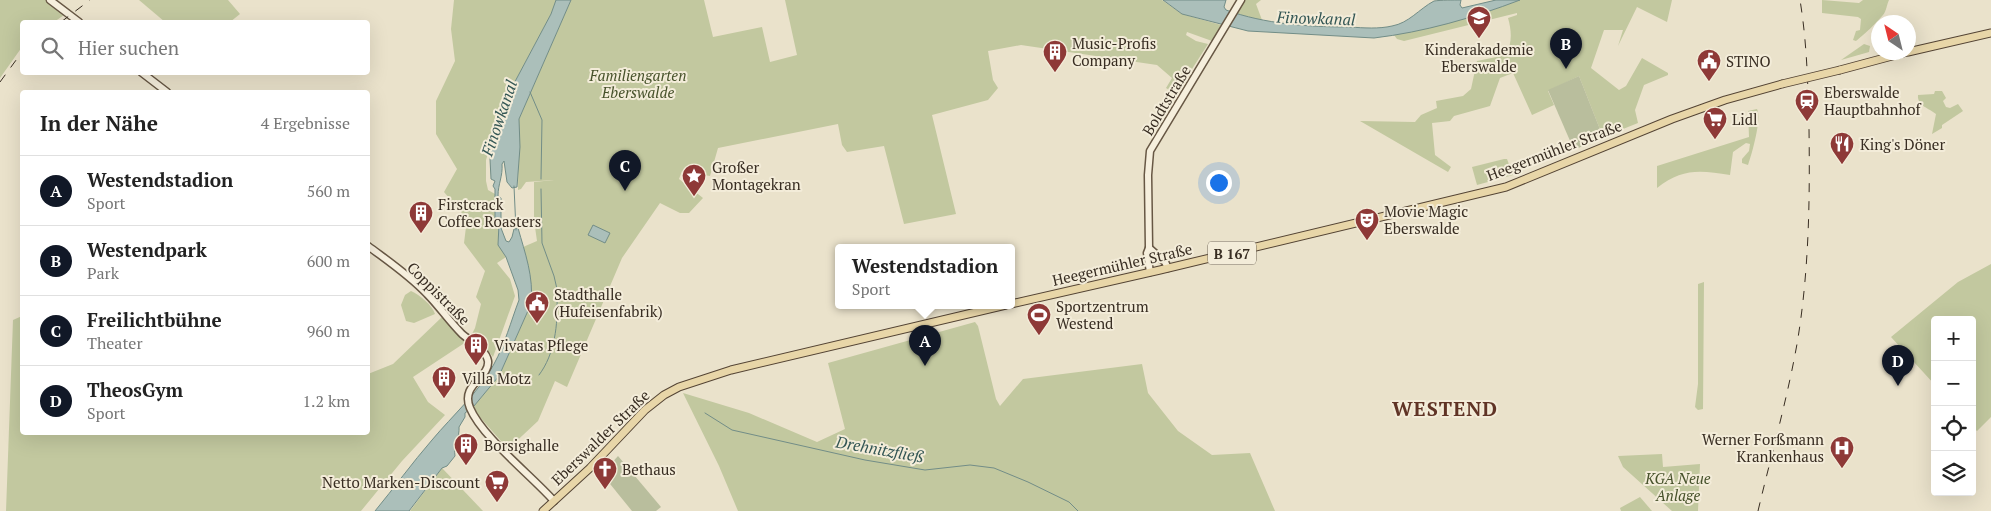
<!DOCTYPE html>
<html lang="de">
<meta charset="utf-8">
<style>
body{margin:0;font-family:"PT Serif",serif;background:#f6f6f6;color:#222}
.controls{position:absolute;right:15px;bottom:15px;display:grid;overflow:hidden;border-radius:5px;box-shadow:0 5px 20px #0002}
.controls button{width:45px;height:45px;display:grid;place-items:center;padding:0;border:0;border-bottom:1px solid #e0e0e0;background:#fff;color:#222;font:25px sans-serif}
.compass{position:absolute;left:1871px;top:15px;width:45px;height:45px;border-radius:50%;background:#fff;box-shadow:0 5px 20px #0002;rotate:325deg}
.you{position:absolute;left:1218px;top:182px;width:18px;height:18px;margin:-12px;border:4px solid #fff;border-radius:50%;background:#1a73e8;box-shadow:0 0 0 8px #1a73e833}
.badge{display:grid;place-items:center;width:32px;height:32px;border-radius:50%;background:#111827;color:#fff;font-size:16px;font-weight:700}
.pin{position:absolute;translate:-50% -41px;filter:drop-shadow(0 1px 2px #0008)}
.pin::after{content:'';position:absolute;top:26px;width:18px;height:15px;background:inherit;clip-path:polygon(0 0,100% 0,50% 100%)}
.popup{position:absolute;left:835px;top:244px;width:180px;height:65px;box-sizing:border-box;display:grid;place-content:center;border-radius:5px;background:#fff;filter:drop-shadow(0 1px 4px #0005);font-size:16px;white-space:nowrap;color:#767676}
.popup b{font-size:19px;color:#222}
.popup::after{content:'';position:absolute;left:50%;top:100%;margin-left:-10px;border:10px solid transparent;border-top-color:#fff}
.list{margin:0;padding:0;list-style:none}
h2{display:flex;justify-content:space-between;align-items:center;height:65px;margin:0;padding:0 20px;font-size:21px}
h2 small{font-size:16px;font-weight:400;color:#767676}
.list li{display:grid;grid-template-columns:32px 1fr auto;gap:15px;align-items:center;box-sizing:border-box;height:70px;padding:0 20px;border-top:1px solid #e0e0e0}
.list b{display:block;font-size:19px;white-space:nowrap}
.list p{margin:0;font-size:16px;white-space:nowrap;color:#767676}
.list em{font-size:16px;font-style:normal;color:#767676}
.icon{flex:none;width:28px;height:28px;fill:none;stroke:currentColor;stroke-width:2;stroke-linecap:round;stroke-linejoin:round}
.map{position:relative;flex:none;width:1991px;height:511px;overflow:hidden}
.search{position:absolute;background:#fff;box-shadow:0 5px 20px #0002;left:20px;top:20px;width:350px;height:55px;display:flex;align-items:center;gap:12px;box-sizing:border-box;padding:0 18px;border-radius:5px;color:#767676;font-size:19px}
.panel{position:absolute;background:#fff;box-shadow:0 5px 20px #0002;left:20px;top:90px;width:350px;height:345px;border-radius:5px}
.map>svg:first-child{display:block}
.green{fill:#c2c89f}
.cemetery{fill:#b9be9d}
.water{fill:#abbfba;stroke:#728d87}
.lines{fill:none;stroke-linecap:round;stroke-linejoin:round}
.stream{stroke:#728d87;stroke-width:1}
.secondary-casing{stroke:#675744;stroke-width:9}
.primary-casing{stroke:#544434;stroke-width:9}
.secondary{stroke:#f6efdd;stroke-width:6}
.primary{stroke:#e8d6a8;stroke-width:7}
.rail{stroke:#382d22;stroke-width:1;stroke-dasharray:9 9;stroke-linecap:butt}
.primary-bridge-casing{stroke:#544434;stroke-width:9;stroke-linecap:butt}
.primary-bridge{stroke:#e8d6a8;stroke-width:7}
.labels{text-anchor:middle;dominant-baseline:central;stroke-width:4;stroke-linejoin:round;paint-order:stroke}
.shield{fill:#f3ecd9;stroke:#706659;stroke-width:1}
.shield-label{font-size:14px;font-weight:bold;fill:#382d22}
.poi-label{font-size:15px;fill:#382d22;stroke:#f3ecd9;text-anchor:start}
.park-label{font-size:15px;font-style:italic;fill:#47522b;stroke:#f3ecd9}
.street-label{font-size:15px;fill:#382d22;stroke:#f3ecd9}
.water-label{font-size:16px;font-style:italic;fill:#335654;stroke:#f3ecd9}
.district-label{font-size:20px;font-weight:bold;letter-spacing:1px;fill:#603426;stroke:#f3ecd9}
</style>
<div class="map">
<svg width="1991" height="511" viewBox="0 0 1991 511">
<rect width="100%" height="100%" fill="#eae2cb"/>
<g class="green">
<polygon points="0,0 50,0 67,13 54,22 22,22 22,47 0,78"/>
<polygon points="139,0 228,0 240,14 230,22 165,22"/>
<polygon points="454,0 556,0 551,14 502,106 486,160 486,181 488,190 495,194 495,221 499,224 498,244 506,257 497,263 510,279 515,296 493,357 485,347 471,336 475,328 481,304 476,297 485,271 464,243 467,219 444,192 457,169 436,134 436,101 455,61 451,29"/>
<path d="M571 0H704L713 37 762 27 770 62 797 55 785 0H1162L1182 14 1221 25 1212 41 1187 32 1186 35 1196 41 1208 44 1176 94 1166 88 1172 78 1157 65 1021 45 988 51 993 80 998 88 988 100 932 115 956 214 904 224 884 146 847 152 842 145 838 124 718 148 710 176 682 171 679 179 703 198 689 213H680L660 203 622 258 567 387 555 381 538 421 508 449 478 415 474 406 499 376 531 304C533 284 529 266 523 247L537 241 534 220V182L554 180 526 182 521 189 518 190 519 119Z"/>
<polygon points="1245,0 1261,0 1256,4 1262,20 1237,14"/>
<path d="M1520 0H1672L1667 22 1637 7 1618 46 1623 30H1604L1591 68 1619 90 1626 86 1642 58 1668 73V75L1644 85 1635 110 1638 123 1603 137 1579 76 1548 91 1554 105 1532 115 1513 73 1500 78 1490 106 1454 116 1450 121 1432 123 1435 155 1451 167 1448 172 1360 121 1415 122 1421 115 1437 108 1436 101 1463 96 1471 89 1477 61 1506 55C1512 43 1512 32 1508 18L1517 15V13L1404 41 1397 39 1394 35 1484 13Z"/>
<path d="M1822 0 1859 3 1863 0H1889C1887 4 1886 12 1883 15 1875 24 1866 33 1856 41L1853 40 1856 31 1860 30 1861 19 1858 17 1822 13Z"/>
<polygon points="1864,44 1870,46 1869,52 1841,60"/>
<path d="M1935 91H1942L1946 98 1943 101 1946 107 1950 108 1958 104 1963 111 1942 125V128L1932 134 1936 114C1929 108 1917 106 1918 95L1934 94Z"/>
<path d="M1757 109C1762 118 1752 154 1748 165L1742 163V159L1749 151 1750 144 1746 143 1733 152 1730 175C1700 170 1682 168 1657 188V166L1749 137 1748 111Z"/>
<polygon points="1504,159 1507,159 1513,175 1477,185 1472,167"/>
<polygon points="1991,264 1991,417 1977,431 1972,426 1972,320 1935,320 1935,385 1891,337 1958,282"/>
<polygon points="1704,282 1703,409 1698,410 1695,407 1698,384 1698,284"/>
<path d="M411 291C420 295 432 305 435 314L414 323 406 321 401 305 405 295Z"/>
<polygon points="22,316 22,432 368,432 368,374 393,364 442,317 466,342 413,377 428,402 445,415 402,461 361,511 6,511 13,320"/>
<polygon points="975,322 978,326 996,399 1000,406 1023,379 1142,364 1148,393 1178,431 1212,455 1250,453 1275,511 738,511 719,466 683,393 749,413 817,442 845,429 828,363"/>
<polygon points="1662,454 1663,467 1700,464 1698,511 1672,511 1623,467 1618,456"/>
<polygon points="442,468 483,511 410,511"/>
<polygon points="1640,497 1652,511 1621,511 1620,508"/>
</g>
<g class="cemetery">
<polygon points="1579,76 1603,137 1574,150 1548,90"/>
<polygon points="618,456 661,507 656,511 632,511 602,474"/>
</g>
<g class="water">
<path d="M556 0H571L519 119 520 147 517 187 512 188 507 182 504 161 502 164C503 176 498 184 498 196L501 198V228L506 241 509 242 512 237 514 229 518 228C525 253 534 277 531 304L499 376 474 406 465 413V417L459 427C460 437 453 446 455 456L447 466 442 468 409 511H375C394 488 412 463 432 440 453 415 480 391 494 364 505 344 511 321 519 300L518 290 506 257 498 245 499 224 495 221V189L493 186 495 181 491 179 490 159 491 143 502 106 551 14Z"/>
<path d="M1163 0H1226L1224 7 1226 10C1265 24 1308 27 1350 27 1364 28 1379 29 1392 26 1409 23 1419 9 1434 1 1441 0 1453 0 1461 0L1460 5 1462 8 1496 0H1520C1473 18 1424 32 1374 38L1248 31 1182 14Z"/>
<polygon points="593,225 610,233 605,243 588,235"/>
</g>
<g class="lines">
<g class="stream">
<polyline points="530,92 542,120 541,179"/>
<polyline points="514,186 516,230"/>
<polyline points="541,189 542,243 554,276 557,289"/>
<path d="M539 375C555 354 558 324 557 299"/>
<polyline points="705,413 732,430 865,460 925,470 970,465 994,468 1028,482 1069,502 1078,511"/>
</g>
<defs>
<g id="secondary">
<polyline points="50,0 79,22"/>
<polyline points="141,72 167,92"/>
<path d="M368 246C388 261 409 275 427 294 439 306 449 321 462 334 470 341 486 349 488 361 490 378 460 384 470 408 482 437 532 476 554 501"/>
<polyline points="1149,248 1165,262 1168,268"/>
<polyline points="1150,272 1147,253 1149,248 1148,175 1150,151 1241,0"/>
</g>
<g id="primary">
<polyline points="1908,52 1991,33"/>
<polyline points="1840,70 1907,52"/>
<polyline points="1011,304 1160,270 1506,187 1672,119 1725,100 1782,84"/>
<polyline points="543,511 590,468 645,410 664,395 679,387 731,370 1006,305"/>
</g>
</defs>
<use href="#secondary" class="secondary-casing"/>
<use href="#primary" class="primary-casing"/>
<use href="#secondary" class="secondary"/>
<use href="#primary" class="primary"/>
<g class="rail">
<polyline points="61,22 90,0"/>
<polyline points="0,82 22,52"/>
<path d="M1758 511C1771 456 1787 400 1797 344 1809 273 1810 201 1809 129 1808 85 1807 43 1800 0"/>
</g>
<defs>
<polyline id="primary-bridge" points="1782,84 1840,70"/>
</defs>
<use href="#primary-bridge" class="primary-bridge-casing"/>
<use href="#primary-bridge" class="primary-bridge"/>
</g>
<defs>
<symbol id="school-pin" viewBox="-11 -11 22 30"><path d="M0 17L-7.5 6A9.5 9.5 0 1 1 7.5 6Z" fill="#8e3937" stroke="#f3ecd9"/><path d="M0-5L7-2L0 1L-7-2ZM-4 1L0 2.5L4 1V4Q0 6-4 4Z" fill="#fff"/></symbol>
<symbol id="building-pin" viewBox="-11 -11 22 30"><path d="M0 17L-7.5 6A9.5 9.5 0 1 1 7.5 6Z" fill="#8e3937" stroke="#f3ecd9"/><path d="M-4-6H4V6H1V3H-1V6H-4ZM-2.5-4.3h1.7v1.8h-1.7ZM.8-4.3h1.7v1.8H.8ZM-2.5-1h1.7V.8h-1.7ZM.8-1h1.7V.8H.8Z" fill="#fff"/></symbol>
<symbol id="civic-pin" viewBox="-11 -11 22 30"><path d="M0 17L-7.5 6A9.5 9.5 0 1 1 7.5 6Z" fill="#8e3937" stroke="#f3ecd9"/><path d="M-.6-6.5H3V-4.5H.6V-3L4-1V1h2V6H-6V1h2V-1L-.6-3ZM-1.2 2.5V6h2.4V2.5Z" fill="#fff"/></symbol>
<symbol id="station-pin" viewBox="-11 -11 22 30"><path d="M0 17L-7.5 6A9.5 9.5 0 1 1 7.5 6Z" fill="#8e3937" stroke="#f3ecd9"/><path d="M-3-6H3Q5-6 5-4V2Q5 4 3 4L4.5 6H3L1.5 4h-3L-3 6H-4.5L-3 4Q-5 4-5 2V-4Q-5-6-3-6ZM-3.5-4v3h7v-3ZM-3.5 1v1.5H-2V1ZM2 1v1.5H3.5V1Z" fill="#fff"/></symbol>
<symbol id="supermarket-pin" viewBox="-11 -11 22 30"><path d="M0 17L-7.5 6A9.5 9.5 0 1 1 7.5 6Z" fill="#8e3937" stroke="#f3ecd9"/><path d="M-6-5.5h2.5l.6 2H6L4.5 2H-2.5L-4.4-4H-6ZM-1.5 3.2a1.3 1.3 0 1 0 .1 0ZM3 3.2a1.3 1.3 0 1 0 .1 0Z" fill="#fff"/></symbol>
<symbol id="restaurant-pin" viewBox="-11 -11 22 30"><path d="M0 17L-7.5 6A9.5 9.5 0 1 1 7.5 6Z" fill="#8e3937" stroke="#f3ecd9"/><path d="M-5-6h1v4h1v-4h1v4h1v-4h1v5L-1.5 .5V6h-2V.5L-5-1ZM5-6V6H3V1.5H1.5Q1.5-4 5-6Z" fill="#fff"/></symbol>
<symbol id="sight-pin" viewBox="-11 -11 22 30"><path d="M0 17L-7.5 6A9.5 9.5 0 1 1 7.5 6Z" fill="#8e3937" stroke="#f3ecd9"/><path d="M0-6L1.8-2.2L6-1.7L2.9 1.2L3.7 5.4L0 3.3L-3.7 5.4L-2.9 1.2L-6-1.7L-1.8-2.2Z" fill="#fff"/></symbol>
<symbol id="theatre-pin" viewBox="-11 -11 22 30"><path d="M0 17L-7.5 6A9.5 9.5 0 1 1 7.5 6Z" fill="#8e3937" stroke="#f3ecd9"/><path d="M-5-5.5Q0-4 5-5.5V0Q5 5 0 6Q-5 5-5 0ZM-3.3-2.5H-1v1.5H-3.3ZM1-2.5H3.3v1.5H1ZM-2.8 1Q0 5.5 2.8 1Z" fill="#fff"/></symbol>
<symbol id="stadium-pin" viewBox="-11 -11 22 30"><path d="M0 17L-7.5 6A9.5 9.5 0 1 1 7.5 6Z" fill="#8e3937" stroke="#f3ecd9"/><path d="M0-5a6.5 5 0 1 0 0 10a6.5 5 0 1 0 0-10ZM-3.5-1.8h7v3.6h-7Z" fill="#fff"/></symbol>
<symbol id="hospital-pin" viewBox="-11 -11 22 30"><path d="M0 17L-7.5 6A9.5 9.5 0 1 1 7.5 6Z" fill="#8e3937" stroke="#f3ecd9"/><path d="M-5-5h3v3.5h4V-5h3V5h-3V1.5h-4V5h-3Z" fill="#fff"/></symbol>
<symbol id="church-pin" viewBox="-11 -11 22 30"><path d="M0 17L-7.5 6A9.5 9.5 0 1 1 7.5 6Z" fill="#8e3937" stroke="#f3ecd9"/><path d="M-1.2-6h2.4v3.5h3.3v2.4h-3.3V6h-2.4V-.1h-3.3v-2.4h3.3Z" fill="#fff"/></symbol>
</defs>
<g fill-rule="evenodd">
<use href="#school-pin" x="1465" y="4" width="28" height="38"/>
<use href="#building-pin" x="1041" y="38" width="28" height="38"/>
<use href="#civic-pin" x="1695" y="47" width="28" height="38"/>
<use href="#station-pin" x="1793" y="87" width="28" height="38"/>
<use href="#supermarket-pin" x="1701" y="105" width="28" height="38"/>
<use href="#restaurant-pin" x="1828" y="130" width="28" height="38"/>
<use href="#sight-pin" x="680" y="162" width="28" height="38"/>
<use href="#building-pin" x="407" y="199" width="28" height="38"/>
<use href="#theatre-pin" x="1353" y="206" width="28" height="38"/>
<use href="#civic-pin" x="523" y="289" width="28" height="38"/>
<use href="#stadium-pin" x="1025" y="301" width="28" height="38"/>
<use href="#building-pin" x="462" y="331" width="28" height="38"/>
<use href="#building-pin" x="430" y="364" width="28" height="38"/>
<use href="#building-pin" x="452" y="431" width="28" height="38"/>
<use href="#hospital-pin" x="1828" y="434" width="28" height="38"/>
<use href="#church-pin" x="591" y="455" width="28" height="38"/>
<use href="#supermarket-pin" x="483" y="468" width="28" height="38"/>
</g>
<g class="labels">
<rect class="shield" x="1208" y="241.5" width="48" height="23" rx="4"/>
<g class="shield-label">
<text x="1232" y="253">B 167</text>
</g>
<g class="poi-label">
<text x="1072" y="43">Music-Profis<tspan x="1072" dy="17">Company</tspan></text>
<text x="1479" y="49" text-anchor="middle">Kinderakademie<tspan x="1479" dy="17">Eberswalde</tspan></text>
<text x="1726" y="61">STINO</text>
<text x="1824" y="92">Eberswalde<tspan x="1824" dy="17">Hauptbahnhof</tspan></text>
<text x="1732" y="119">Lidl</text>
<text x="1860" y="144">King's Döner</text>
<text x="712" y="167">Großer<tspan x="712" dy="17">Montagekran</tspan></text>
<text x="438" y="204">Firstcrack<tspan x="438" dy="17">Coffee Roasters</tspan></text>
<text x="1384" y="211">Movie Magic<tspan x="1384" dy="17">Eberswalde</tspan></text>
<text x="554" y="294">Stadthalle<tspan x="554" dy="17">(Hufeisenfabrik)</tspan></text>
<text x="1056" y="306">Sportzentrum<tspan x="1056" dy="17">Westend</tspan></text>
<text x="494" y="345">Vivatas Pflege</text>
<text x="462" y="378">Villa Motz</text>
<text x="1824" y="439" text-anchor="end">Werner Forßmann<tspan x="1824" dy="17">Krankenhaus</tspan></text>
<text x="484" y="445">Borsighalle</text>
<text x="622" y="469">Bethaus</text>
<text x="480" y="482" text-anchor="end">Netto Marken-Discount</text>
</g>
<g class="park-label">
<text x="638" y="75">Familiengarten<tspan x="638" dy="17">Eberswalde</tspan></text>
<text x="1678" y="478">KGA Neue<tspan x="1678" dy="17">Anlage</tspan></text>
</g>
<g class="street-label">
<text transform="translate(1166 100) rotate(-59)">Boldtstraße</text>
<text transform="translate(1554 150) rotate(-21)">Heegermühler Straße</text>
<text transform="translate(1122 264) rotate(-13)">Heegermühler Straße</text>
<text transform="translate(439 293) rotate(45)">Coppistraße</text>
<text transform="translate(600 437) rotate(-44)">Eberswalder Straße</text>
</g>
<g class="water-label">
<text transform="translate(1316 18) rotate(2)">Finowkanal</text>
<text transform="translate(499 118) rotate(-71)">Finowkanal</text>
<text transform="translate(880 449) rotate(10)">Drehnitzfließ</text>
</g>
<g class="district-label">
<text x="1445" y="408">WESTEND</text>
</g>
</g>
</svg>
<div class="controls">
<button>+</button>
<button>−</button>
<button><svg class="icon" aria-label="locate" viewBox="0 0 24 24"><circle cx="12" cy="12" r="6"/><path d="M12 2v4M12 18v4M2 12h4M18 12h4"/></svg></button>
<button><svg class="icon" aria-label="layers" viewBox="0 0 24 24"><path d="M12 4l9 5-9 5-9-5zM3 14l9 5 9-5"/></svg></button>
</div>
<svg class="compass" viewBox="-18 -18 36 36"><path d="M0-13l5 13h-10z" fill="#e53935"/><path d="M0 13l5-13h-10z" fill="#767676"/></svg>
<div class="you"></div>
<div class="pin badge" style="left:925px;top:366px">A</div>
<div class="popup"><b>Westendstadion</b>Sport</div>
<div class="pin badge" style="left:1566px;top:69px">B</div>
<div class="pin badge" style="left:625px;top:191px">C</div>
<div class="pin badge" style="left:1898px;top:386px">D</div>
<div class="search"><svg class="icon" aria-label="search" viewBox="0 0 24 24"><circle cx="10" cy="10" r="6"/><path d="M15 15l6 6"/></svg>Hier suchen</div>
<section class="panel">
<h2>In der Nähe<small>4 Ergebnisse</small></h2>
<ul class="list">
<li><span class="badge">A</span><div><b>Westendstadion</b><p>Sport</p></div><em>560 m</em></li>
<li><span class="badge">B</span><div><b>Westendpark</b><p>Park</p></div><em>600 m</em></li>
<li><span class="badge">C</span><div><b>Freilichtbühne</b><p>Theater</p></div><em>960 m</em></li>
<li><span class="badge">D</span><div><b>TheosGym</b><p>Sport</p></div><em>1.2 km</em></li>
</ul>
</section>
</div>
